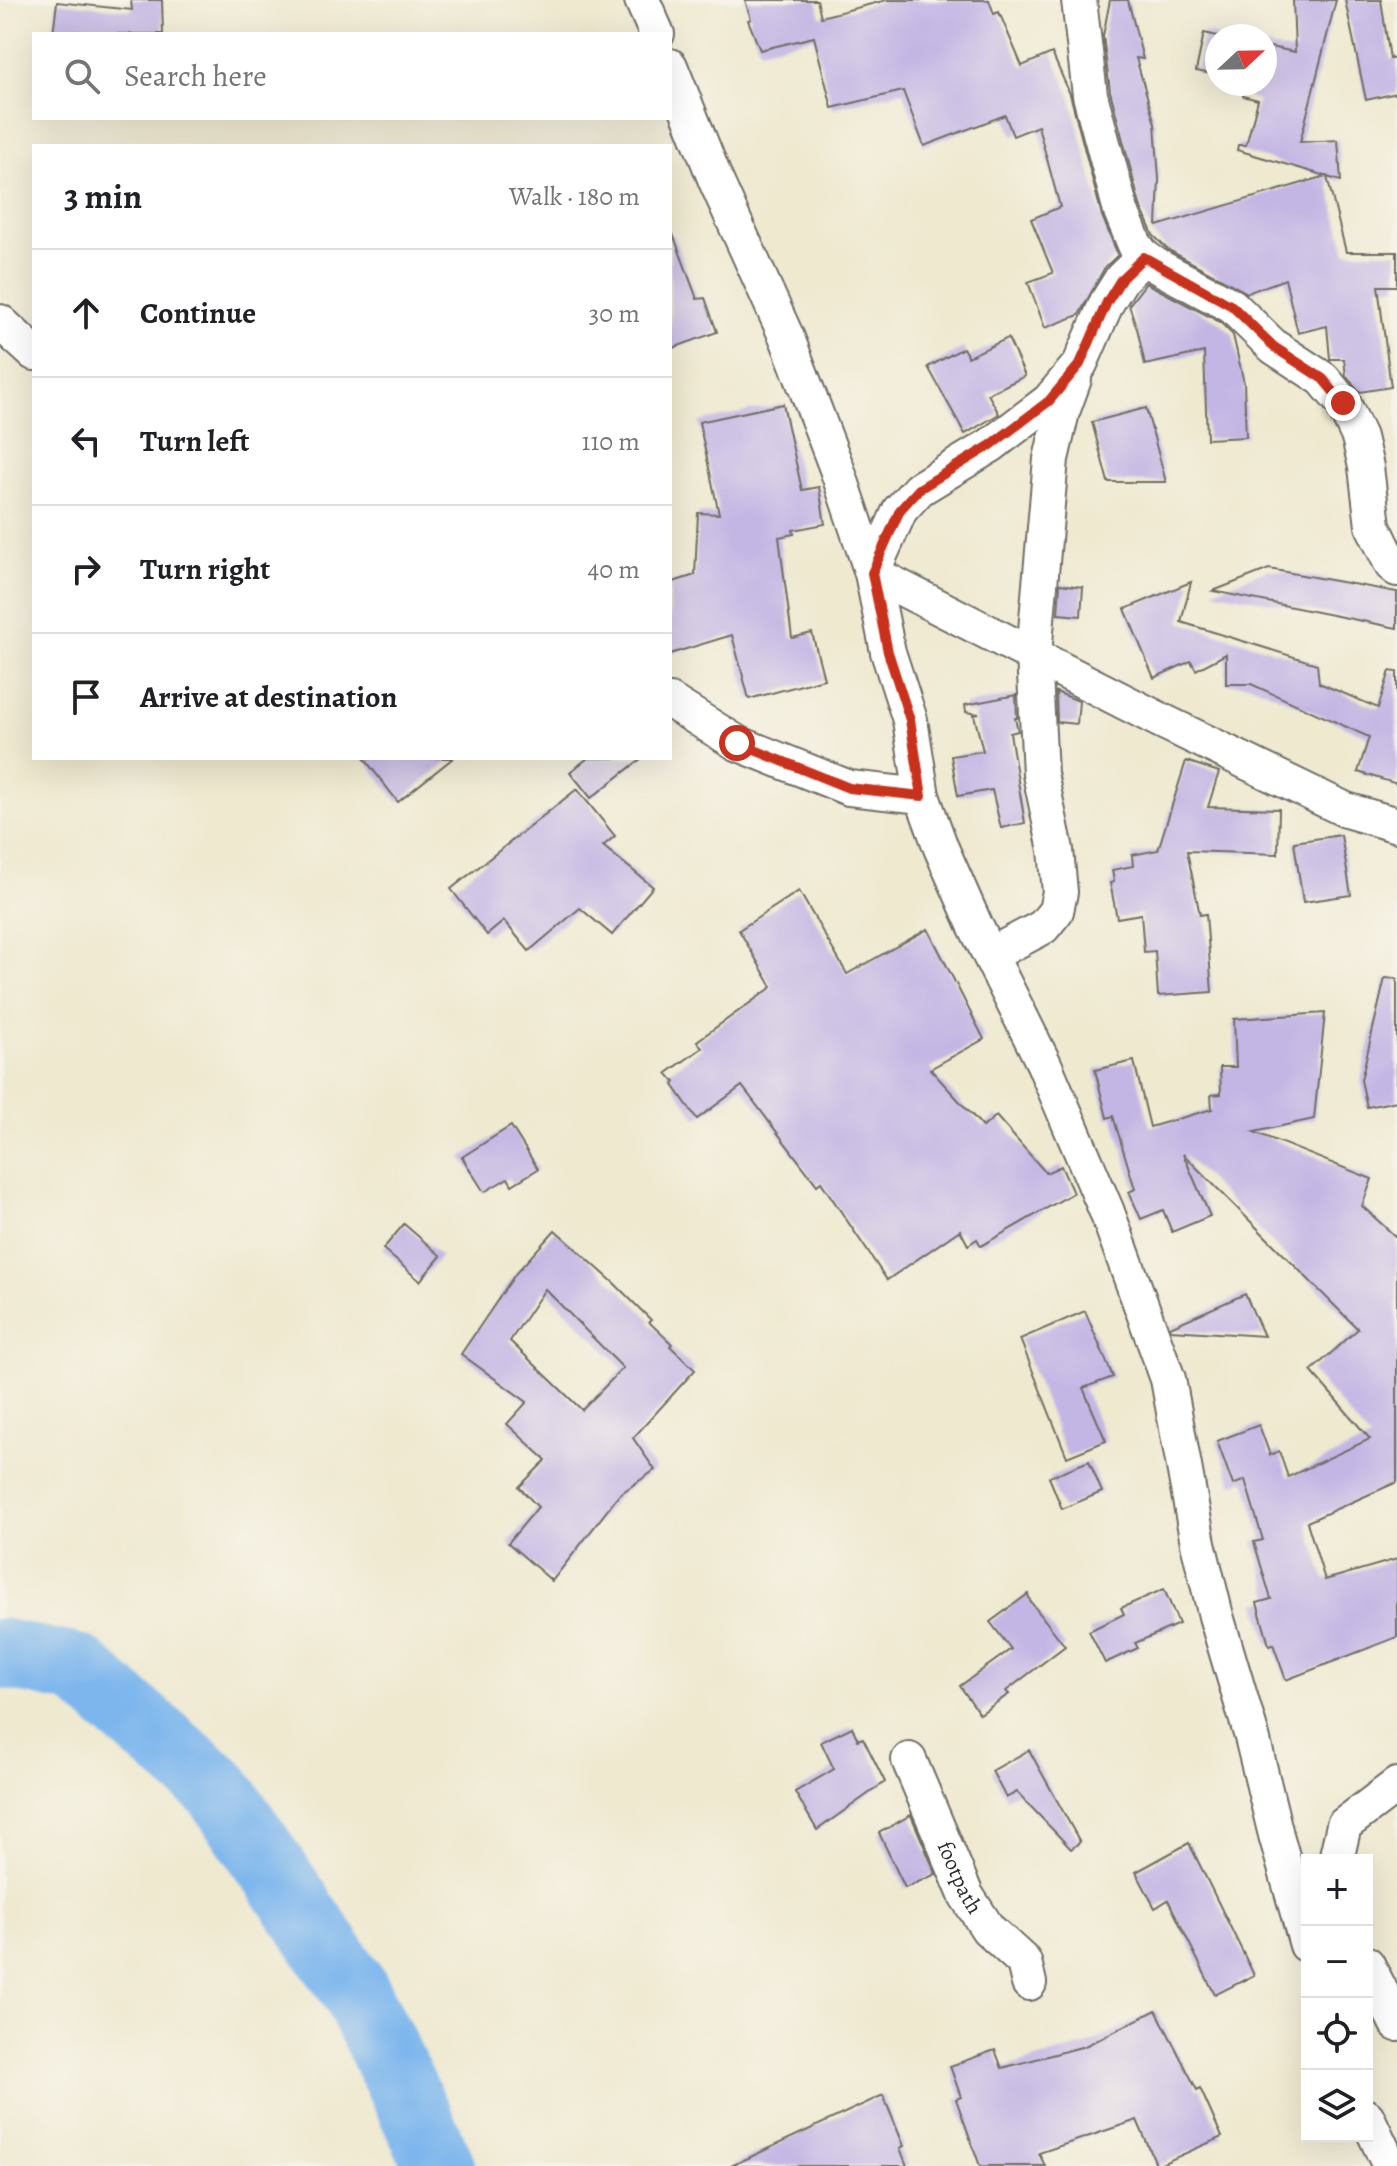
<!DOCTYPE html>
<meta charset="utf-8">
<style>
body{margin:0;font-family:Alegreya,serif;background:#f2f2f2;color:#202124}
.controls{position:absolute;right:24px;bottom:24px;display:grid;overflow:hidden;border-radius:0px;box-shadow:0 8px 32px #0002}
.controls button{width:72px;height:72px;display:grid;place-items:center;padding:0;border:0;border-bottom:2px solid #e0e0e0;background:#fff;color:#202124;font:40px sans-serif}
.compass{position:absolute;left:1205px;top:24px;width:72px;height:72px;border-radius:50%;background:#fff;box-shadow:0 8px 32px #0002;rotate:68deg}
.stop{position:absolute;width:24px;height:24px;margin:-18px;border:6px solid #c8321e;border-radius:50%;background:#fff}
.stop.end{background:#c8321e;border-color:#fff;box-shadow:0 2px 8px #0008}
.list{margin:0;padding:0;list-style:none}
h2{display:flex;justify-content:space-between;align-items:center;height:104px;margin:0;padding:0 32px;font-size:34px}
h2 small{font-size:26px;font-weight:400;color:#757577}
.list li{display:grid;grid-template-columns:52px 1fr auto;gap:24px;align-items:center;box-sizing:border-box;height:128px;padding:0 32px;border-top:2px solid #e0e0e0}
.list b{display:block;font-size:30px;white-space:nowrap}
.list em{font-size:26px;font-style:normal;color:#757577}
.icon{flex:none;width:44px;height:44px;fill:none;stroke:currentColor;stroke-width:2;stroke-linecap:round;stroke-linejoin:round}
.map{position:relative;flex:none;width:1397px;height:2166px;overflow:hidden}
.search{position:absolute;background:#fff;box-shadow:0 8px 32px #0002;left:32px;top:32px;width:640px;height:88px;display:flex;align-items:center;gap:20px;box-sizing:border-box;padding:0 28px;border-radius:0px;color:#757577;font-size:30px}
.panel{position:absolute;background:#fff;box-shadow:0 8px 32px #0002;left:32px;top:144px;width:640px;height:616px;border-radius:0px}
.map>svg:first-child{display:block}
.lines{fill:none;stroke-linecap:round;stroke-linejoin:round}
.river{stroke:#7cb6ed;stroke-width:70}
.building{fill:#c3b5e4;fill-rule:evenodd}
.street-casing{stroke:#706e65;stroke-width:38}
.street{stroke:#fff;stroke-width:34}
.route{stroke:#c8321e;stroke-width:10}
.labels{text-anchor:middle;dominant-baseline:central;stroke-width:8;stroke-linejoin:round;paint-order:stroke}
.street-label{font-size:22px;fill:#2b2b2b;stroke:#f7f3e8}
</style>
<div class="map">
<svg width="1397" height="2166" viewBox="0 0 1397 2166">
<rect width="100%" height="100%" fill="#f7f3e8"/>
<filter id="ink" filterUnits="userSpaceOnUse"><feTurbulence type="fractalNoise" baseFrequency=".0125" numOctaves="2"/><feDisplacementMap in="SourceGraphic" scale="16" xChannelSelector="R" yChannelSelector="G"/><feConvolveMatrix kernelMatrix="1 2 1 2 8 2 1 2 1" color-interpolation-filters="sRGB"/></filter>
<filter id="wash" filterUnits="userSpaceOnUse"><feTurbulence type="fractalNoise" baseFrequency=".006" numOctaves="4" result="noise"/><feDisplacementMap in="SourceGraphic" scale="32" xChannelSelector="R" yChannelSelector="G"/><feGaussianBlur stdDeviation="1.8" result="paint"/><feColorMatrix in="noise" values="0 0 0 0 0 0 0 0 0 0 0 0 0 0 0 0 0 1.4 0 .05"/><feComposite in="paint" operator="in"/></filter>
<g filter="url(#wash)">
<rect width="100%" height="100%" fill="#efe9d0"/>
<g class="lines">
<polyline class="river" points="0,1653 77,1669 219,1790 355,1990 440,2166"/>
</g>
<g id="blocks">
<g class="building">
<polygon points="131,0 162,0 163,34 53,34 57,2 132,10"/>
<polygon points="745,0 817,0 821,17 887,0 989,0 994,14 999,12 1022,66 1052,53 1070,94 1102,216 1118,255 1105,267 1079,315 1045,328 1028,282 1053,273 1031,219 1060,207 1038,126 1013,136 1005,115 924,146 903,91 832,108 814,37 760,50 748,20 751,19"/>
<polygon points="1110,0 1128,0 1143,59 1136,58 1155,124 1159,179 1157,226 1326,176 1237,150 1238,145 1246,145 1258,100 1243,96 1246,84 1265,84 1265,46 1295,52 1293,0 1336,0 1300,142 1338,140 1341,181 1327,177 1346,252 1397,252 1397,286 1378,286 1391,387 1360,392 1346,376 1344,359 1330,359 1327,326 1298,333 1285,279 1247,293 1167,249 1153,235 1140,205 1110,91 1103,36"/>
<polygon points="1345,0 1381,0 1390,59 1397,58 1397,93 1366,100"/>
<polygon points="1204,33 1218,36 1217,75 1196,71"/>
<polygon points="673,234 697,299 705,298 717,332 670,349 670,235"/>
<polygon points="1146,283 1220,322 1233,335 1244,383 1246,437 1207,439 1204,352 1145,365 1138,332 1129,305"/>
<polygon points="1008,338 1025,376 988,394 999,414 965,434 928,367 963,348 968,357"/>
<polygon points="783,404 802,490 819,487 825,524 793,530 794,534 779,537 792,638 812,633 824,679 749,699 732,635 670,654 670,583 695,575 698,513 719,514 699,422"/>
<polygon points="1146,408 1166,482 1108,482 1092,422"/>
<polygon points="1269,569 1397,592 1397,628 1213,591"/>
<polygon points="1191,582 1181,622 1317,664 1319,683 1378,708 1390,671 1397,672 1397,784 1358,772 1369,737 1251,684 1226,684 1226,654 1196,670 1191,661 1154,678 1125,609"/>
<polygon points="1060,584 1083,587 1081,616 1058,614"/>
<polygon points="1056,692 1079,701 1077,724 1057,722"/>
<polygon points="1016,695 1017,718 1015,718 1018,731 1010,733 1025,823 1001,828 992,790 958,796 951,756 983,751 974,715 979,714 966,712 965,705"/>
<polygon points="364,758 453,758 398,802"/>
<polygon points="588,758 642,758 591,798 570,772"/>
<polygon points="1186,761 1219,772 1208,807 1279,809 1278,854 1187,851 1200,915 1206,914 1212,992 1158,996 1155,951 1144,952 1141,914 1117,918 1110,883 1114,882 1112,870 1133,866 1132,855 1158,850"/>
<polygon points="577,789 615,836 603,846 653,887 612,935 580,908 529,951 504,921 487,935 451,889"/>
<polygon points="1341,835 1351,895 1303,902 1294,842"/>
<polygon points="799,891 847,974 928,929 984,1039 930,1069 983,1127 996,1116 1046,1173 1061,1166 1073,1193 981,1246 977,1239 968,1245 960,1230 887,1280 821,1182 817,1185 742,1086 697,1119 673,1085 675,1082 667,1073 702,1048 697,1041 772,987 739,930"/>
<polygon points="1385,978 1397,979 1397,1101 1367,1107 1361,1080"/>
<polygon points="1325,1013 1314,1119 1254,1132 1372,1179 1362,1206 1397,1238 1397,1482 1307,1522 1325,1580 1397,1559 1397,1637 1286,1680 1273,1644 1269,1645 1257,1603 1271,1599 1254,1542 1263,1540 1245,1480 1233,1485 1217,1441 1259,1425 1270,1455 1279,1451 1288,1477 1370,1439 1311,1371 1358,1329 1183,1154 1210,1216 1172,1232 1163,1210 1141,1219 1129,1192 1135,1189 1113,1116 1107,1118 1095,1070 1134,1061 1150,1127 1212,1109 1211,1095 1221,1094 1220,1067 1236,1067 1234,1019"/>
<polygon points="511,1126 538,1169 512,1185 508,1178 484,1192 462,1157"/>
<polygon points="404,1224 441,1256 420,1281 383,1249"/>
<path d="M555 1230 614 1283 651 1320 649 1322 672 1344 670 1346 695 1370 633 1438 655 1470 620 1494 552 1581 508 1543 538 1507 519 1487 546 1460 507 1424 527 1402 461 1354 516 1273ZM545 1289 623 1368 582 1410 510 1341Z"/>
<polygon points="1245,1294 1264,1336 1171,1330 1170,1327"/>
<polygon points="1085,1311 1113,1377 1083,1388 1106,1441 1067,1457 1020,1339"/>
<polygon points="1089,1461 1102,1492 1062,1509 1049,1477"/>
<polygon points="1164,1589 1179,1624 1135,1643 1138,1648 1105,1663 1089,1631 1124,1614 1121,1608"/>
<polygon points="1028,1594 1030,1601 1065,1646 1006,1691 1009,1694 980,1714 960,1686 1011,1649 990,1622"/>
<polygon points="852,1727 858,1740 863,1738 885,1782 817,1830 795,1792 834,1769 821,1742"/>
<polygon points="1029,1750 1080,1842 1071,1849 1017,1792 1006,1798 992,1771"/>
<polygon points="911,1815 936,1874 905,1888 879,1833"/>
<polygon points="1189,1843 1254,1975 1215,1995 1168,1900 1155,1908 1136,1872"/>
<polygon points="1156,2010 1197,2090 1200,2088 1222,2137 1157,2166 1137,2120 1039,2153 1045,2166 980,2166 956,2099 961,2097 950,2066 995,2050 1002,2068 1085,2046"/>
<polygon points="883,2095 904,2146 900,2148 907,2166 731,2166"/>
</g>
</g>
</g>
<g filter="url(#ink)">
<use href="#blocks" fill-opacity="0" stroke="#706e65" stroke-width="2"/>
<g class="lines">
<defs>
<g id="street">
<polyline points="642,0 657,34"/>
<polyline points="1079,0 1090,95 1121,211 1135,245 1144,257 1157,266 1232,306 1274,347 1323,379 1343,403 1359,437 1366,467 1373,526 1392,565 1397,569"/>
<polyline points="670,66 716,181 787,338 837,469 872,573 888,652 910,720 922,796 941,848 975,925 1044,1064 1107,1212 1168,1379 1198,1543 1216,1616 1252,1737 1276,1835 1307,1945"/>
<polyline points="1144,257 1122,278 1107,302 1080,364 1049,401 991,445 919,489 900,510 872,573 1162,721 1346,810 1397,825"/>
<polyline points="0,322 34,353"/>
<polyline points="670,701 737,743 849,788 922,796"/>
<polyline points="990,955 1043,927 1056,911 1060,892 1056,850 1040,774 1034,654 1051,459 1062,412 1074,379"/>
<path id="s1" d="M909 1760 966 1895 988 1929 1024 1962 1029 1983"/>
<polyline points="1336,1860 1344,1825 1397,1785"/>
<polyline points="1367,1964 1397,2024"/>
<polyline points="1367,2117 1390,2166"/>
</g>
</defs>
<use href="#street" class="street-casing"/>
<use href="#street" class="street"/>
</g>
</g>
<g class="lines" filter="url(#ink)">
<polyline class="route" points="737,743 849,788 922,796 910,720 888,652 872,573 900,510 919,489 991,445 1049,401 1080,364 1107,302 1122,278 1144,257 1232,306 1274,347 1323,379 1343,403"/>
</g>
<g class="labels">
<g class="street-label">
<text stroke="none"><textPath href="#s1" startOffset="128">footpath</textPath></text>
</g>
</g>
</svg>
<div class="controls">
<button>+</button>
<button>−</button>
<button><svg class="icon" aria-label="locate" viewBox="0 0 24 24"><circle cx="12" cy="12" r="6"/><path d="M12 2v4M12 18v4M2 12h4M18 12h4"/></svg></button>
<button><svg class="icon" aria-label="layers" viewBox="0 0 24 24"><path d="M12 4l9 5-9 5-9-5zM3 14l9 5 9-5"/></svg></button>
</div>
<svg class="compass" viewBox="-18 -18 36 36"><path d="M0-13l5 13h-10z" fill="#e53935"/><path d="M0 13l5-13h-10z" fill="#757577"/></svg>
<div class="stop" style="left:737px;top:743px"></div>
<div class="stop end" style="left:1343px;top:403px"></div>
<div class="search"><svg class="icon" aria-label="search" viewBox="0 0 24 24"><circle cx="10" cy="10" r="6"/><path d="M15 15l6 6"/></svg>Search here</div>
<section class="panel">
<h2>3 min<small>Walk · 180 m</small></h2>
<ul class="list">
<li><svg class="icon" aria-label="ahead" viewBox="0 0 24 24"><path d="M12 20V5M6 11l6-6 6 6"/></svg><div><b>Continue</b></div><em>30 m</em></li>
<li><svg class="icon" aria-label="left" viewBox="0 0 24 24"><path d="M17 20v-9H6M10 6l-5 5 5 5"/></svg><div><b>Turn left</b></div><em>110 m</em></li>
<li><svg class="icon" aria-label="right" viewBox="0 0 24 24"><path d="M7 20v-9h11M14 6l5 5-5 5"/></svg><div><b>Turn right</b></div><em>40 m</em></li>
<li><svg class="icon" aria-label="arrive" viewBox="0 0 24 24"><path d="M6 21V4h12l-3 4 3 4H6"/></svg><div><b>Arrive at destination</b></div></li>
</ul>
</section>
</div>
